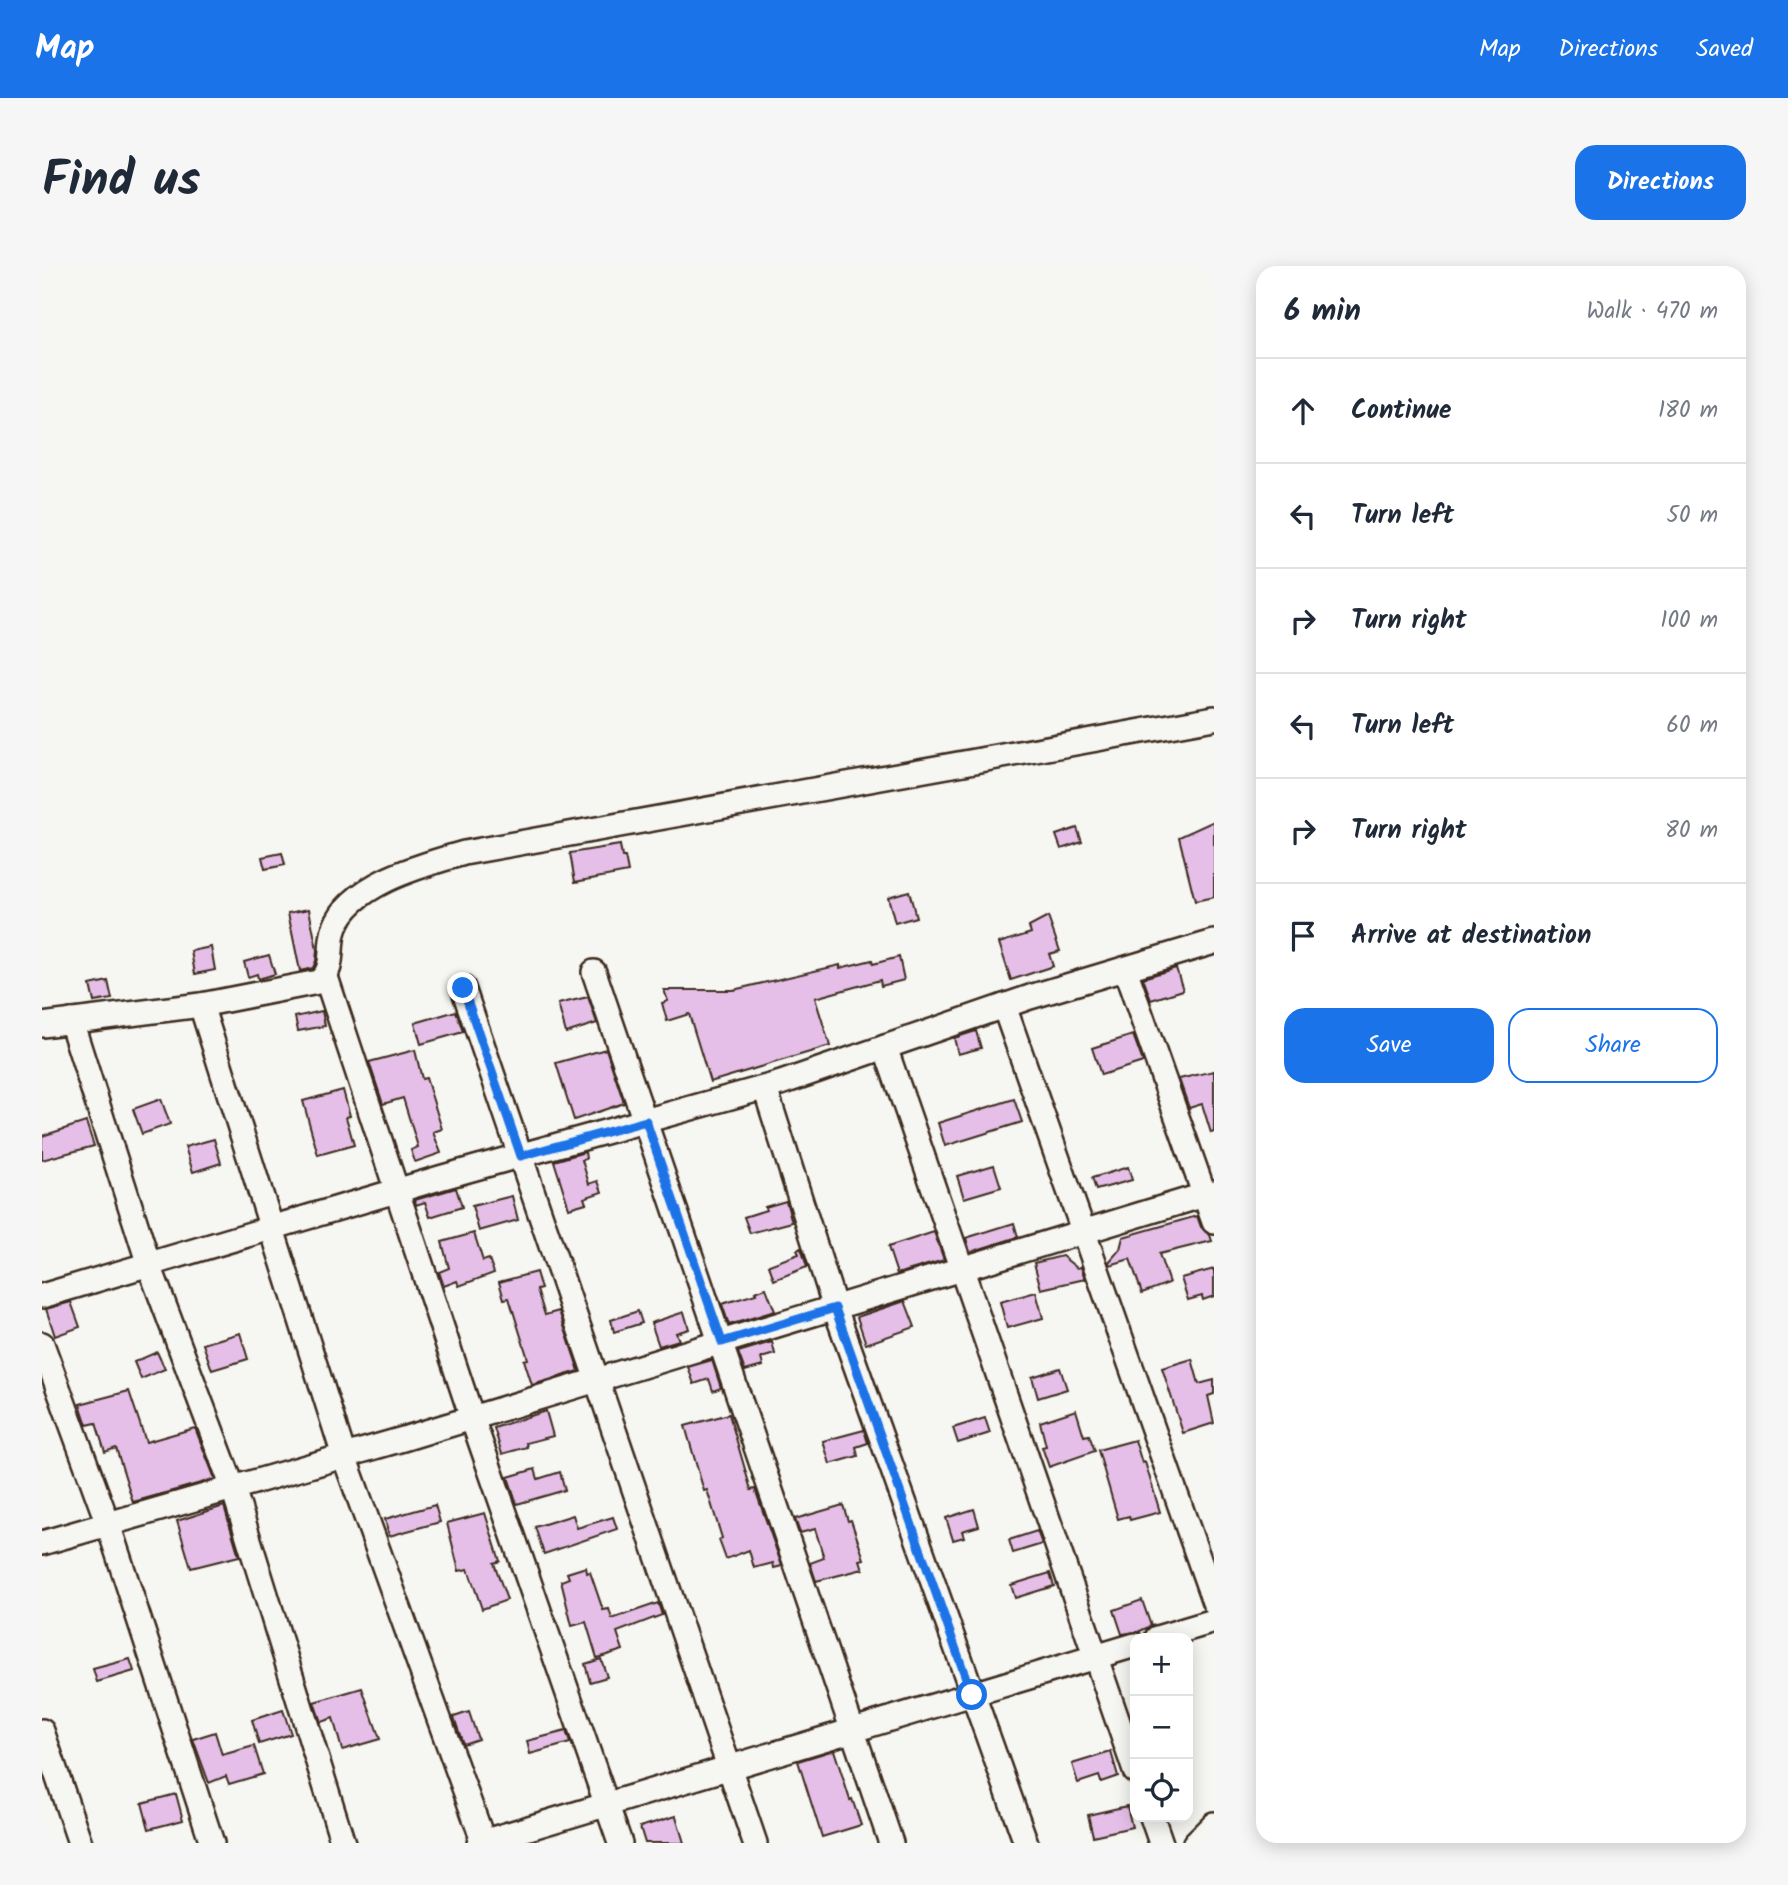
<!DOCTYPE html>
<meta charset="utf-8">
<style>
body{margin:0;font-family:Kalam,sans-serif;background:#f6f6f7;color:#1f2937}
.controls{position:absolute;right:21px;bottom:21px;display:grid;overflow:hidden;border-radius:14px;box-shadow:0 4px 18px #0003}
.controls button{width:63px;height:63px;display:grid;place-items:center;padding:0;border:0;border-bottom:2px solid #e0e1e3;background:#fff;color:#1f2937;font:35px sans-serif}
.stop{position:absolute;width:21px;height:21px;margin:-16px;border:5px solid #1a73e8;border-radius:50%;background:#fff}
.stop.end{background:#1a73e8;border-color:#fff;box-shadow:0 2px 7px #0008}
.list{margin:0;padding:0;list-style:none}
h2{display:flex;justify-content:space-between;align-items:center;height:91px;margin:0;padding:0 28px;font-size:30px}
h2 small{font-size:23px;font-weight:400;color:#747a83}
.list li{display:grid;grid-template-columns:46px 1fr auto;gap:21px;align-items:center;box-sizing:border-box;height:105px;padding:0 28px;border-top:2px solid #e0e1e3}
.list b{display:block;font-size:26px;white-space:nowrap}
.list em{font-size:23px;font-style:normal;color:#747a83}
.actions{display:flex;gap:14px;padding:21px 28px}
.actions a{flex:1;padding:16px 0;border:2px solid #1a73e8;border-radius:21px;text-align:center;font-size:24px;color:#1a73e8}
.actions .main{background:#1a73e8;color:#fff}
.icon{flex:none;width:38px;height:38px;fill:none;stroke:currentColor;stroke-width:2;stroke-linecap:round;stroke-linejoin:round}
.map{position:relative;flex:none;width:1172px;height:1577px;overflow:hidden;border-radius:21px}
header{display:flex;align-items:center;gap:42px;box-sizing:border-box;height:98px;padding:0 35px;background:#1a73e8;color:#fff}
header strong{font-size:33px}
nav{display:flex;gap:38px;margin-inline-start:auto;font-size:24px}
.intro{display:flex;align-items:center;justify-content:space-between;box-sizing:border-box;height:168px;padding:0 42px}
h1{margin:0;font-size:49px}
.button{padding:18px 32px;border-radius:21px;background:#1a73e8;color:#fff;font-size:24px;font-weight:700}
main{display:flex;gap:42px;padding:0 42px}
aside{flex:1;background:#fff;border-radius:21px;box-shadow:0 4px 18px #0003}
.map>svg:first-child{display:block}
.building{fill:#e5bfe8;stroke:#3b2a1e;stroke-width:2}
.lines{fill:none;stroke-linecap:round;stroke-linejoin:round}
.minor-casing{stroke:#3b2a1e;stroke-width:28}
.minor{stroke:#f6f6f2;stroke-width:23}
.route{stroke:#1a73e8;stroke-width:9}
</style>
<header>
<strong>Map</strong>
<nav><a>Map</a><a>Directions</a><a>Saved</a></nav>
</header>
<div class="intro"><h1>Find us</h1><a class="button">Directions</a></div>
<main>
<div class="map">
<svg width="1172" height="1577" viewBox="0 0 1172 1577">
<rect width="100%" height="100%" fill="#f6f6f2"/>
<filter id="ink" filterUnits="userSpaceOnUse"><feTurbulence type="fractalNoise" baseFrequency=".0143" numOctaves="2"/><feDisplacementMap in="SourceGraphic" scale="14" xChannelSelector="R" yChannelSelector="G"/><feConvolveMatrix kernelMatrix="1 2 1 2 8 2 1 2 1" color-interpolation-filters="sRGB"/></filter>
<g filter="url(#ink)">
<g class="building">
<polygon points="1172,555 1172,631 1153,635 1137,571"/>
<polygon points="1035,562 1040,576 1019,583 1014,569"/>
<polygon points="578,579 580,591 583,591 586,606 533,616 528,587"/>
<polygon points="240,587 243,599 223,603 220,591"/>
<polygon points="867,625 874,651 853,657 846,631"/>
<polygon points="267,643 275,684 274,695 271,702 258,705 246,647"/>
<polygon points="1006,651 1018,685 1007,688 1011,700 969,714 957,677 989,667 987,661"/>
<polygon points="169,681 173,704 153,708 149,685"/>
<polygon points="227,689 233,708 216,713 215,708 206,711 202,696"/>
<polygon points="857,691 862,714 839,720 838,714 773,732 788,780 668,816 647,748 625,755 620,737 626,735 622,724 691,724 798,699 798,702 830,694 831,698"/>
<polygon points="1134,702 1141,724 1109,734 1101,712"/>
<polygon points="66,715 70,733 52,736 48,719"/>
<polygon points="546,731 555,757 524,767 516,738"/>
<polygon points="280,745 283,760 256,765 253,751"/>
<polygon points="414,745 421,766 379,778 373,757"/>
<polygon points="934,765 939,782 916,788 912,772"/>
<polygon points="1091,769 1101,796 1059,809 1050,782"/>
<polygon points="564,783 582,837 532,854 514,797"/>
<polygon points="373,784 380,813 384,812 400,863 391,866 399,887 373,896 369,884 376,881 361,832 341,838 327,796"/>
<polygon points="1172,805 1172,866 1169,867 1160,838 1147,842 1137,813"/>
<polygon points="301,824 308,850 304,851 312,879 276,889 261,835"/>
<polygon points="119,833 128,858 100,868 91,843"/>
<polygon points="972,833 980,856 903,880 896,857"/>
<polygon points="44,856 52,880 0,894 0,870"/>
<polygon points="172,873 179,897 151,906 143,881"/>
<polygon points="543,886 544,893 540,894 547,918 556,915 560,926 542,932 544,937 527,942 512,895"/>
<polygon points="952,899 959,921 922,932 915,910"/>
<polygon points="1086,901 1090,914 1054,924 1050,912"/>
<polygon points="414,922 420,941 388,951 383,936 374,939 373,934"/>
<polygon points="470,930 476,954 437,965 430,940"/>
<polygon points="744,935 750,956 708,967 702,951 724,944 723,941"/>
<polygon points="1155,950 1159,961 1168,969 1170,975 1117,988 1127,1017 1100,1027 1088,993 1068,999 1067,996 1078,983 1081,971"/>
<polygon points="972,957 976,971 928,986 924,972"/>
<polygon points="892,966 902,994 855,1008 846,981"/>
<polygon points="432,967 441,995 447,993 452,1007 417,1020 415,1015 402,1020 397,1006 407,1002 400,976"/>
<polygon points="759,982 765,1001 732,1014 727,999 757,988 755,984"/>
<polygon points="1020,990 1035,1002 1039,1001 1043,1013 999,1023 992,997"/>
<polygon points="1172,1003 1172,1030 1161,1034 1160,1030 1146,1034 1139,1012"/>
<polygon points="494,1006 499,1023 495,1024 503,1049 517,1045 537,1105 490,1119 482,1094 486,1093 467,1032 462,1033 457,1016"/>
<polygon points="724,1022 733,1045 687,1059 680,1038 714,1028 713,1026"/>
<polygon points="994,1026 1001,1052 965,1062 958,1036"/>
<polygon points="863,1035 873,1061 824,1078 815,1051"/>
<polygon points="29,1036 38,1061 13,1070 4,1043"/>
<polygon points="596,1045 600,1057 572,1066 569,1054"/>
<polygon points="642,1046 647,1063 634,1067 637,1074 617,1080 609,1057"/>
<polygon points="198,1067 206,1093 170,1104 161,1078"/>
<polygon points="730,1076 733,1088 719,1092 721,1100 703,1105 696,1086"/>
<polygon points="115,1086 123,1103 99,1113 92,1096"/>
<polygon points="1150,1093 1157,1118 1172,1114 1172,1128 1166,1130 1172,1157 1141,1167 1120,1102"/>
<polygon points="670,1094 679,1122 671,1125 667,1113 652,1118 646,1101"/>
<polygon points="1018,1102 1025,1123 996,1132 990,1111"/>
<polygon points="87,1125 104,1176 153,1162 173,1213 91,1236 74,1182 63,1186 54,1157 45,1159 38,1138"/>
<polygon points="1034,1144 1042,1170 1047,1169 1053,1185 1007,1201 1000,1181 1004,1180 998,1156"/>
<polygon points="504,1145 511,1170 484,1177 485,1181 460,1188 452,1162"/>
<polygon points="687,1148 709,1224 713,1223 740,1300 732,1302 731,1297 712,1302 707,1284 684,1293 677,1274 680,1272 665,1224 662,1225 643,1160"/>
<polygon points="943,1152 948,1167 916,1177 911,1162"/>
<polygon points="822,1164 826,1177 814,1181 816,1190 788,1198 781,1175"/>
<polygon points="1093,1174 1100,1197 1103,1196 1118,1246 1088,1254 1087,1250 1076,1253 1056,1184"/>
<polygon points="493,1203 496,1213 518,1206 523,1224 475,1238 466,1211"/>
<polygon points="393,1239 398,1256 347,1270 343,1253"/>
<polygon points="801,1239 806,1255 809,1254 822,1293 818,1294 821,1303 774,1315 768,1297 782,1292 773,1263 758,1267 753,1253"/>
<polygon points="182,1240 197,1290 149,1302 135,1255"/>
<polygon points="932,1243 937,1260 920,1265 922,1271 911,1274 904,1252"/>
<polygon points="443,1247 458,1295 452,1297 465,1334 440,1343 426,1303 417,1305 405,1257"/>
<polygon points="531,1249 535,1262 571,1251 575,1263 502,1288 493,1261"/>
<polygon points="995,1265 1000,1278 971,1287 967,1274"/>
<polygon points="544,1301 545,1307 548,1306 561,1344 567,1343 570,1353 616,1337 620,1349 575,1366 581,1384 555,1392 544,1356 530,1360 519,1315 527,1312 525,1307"/>
<polygon points="1008,1307 1012,1320 973,1332 969,1319"/>
<polygon points="1100,1334 1109,1360 1096,1366 1080,1368 1072,1344"/>
<polygon points="88,1393 92,1405 55,1416 51,1403"/>
<polygon points="559,1393 565,1411 548,1416 543,1398"/>
<polygon points="320,1422 338,1473 300,1484 291,1452 279,1456 272,1436"/>
<polygon points="241,1444 249,1468 217,1478 210,1454"/>
<polygon points="427,1446 436,1473 421,1478 412,1451"/>
<polygon points="524,1465 528,1477 488,1488 485,1475"/>
<polygon points="173,1466 180,1489 212,1480 221,1508 187,1518 184,1510 167,1517 151,1473"/>
<polygon points="792,1484 808,1534 810,1533 819,1559 780,1571 756,1495"/>
<polygon points="1069,1486 1076,1510 1059,1516 1057,1510 1036,1517 1030,1498"/>
<polygon points="134,1528 141,1554 107,1563 100,1537"/>
<polygon points="1085,1540 1090,1561 1051,1570 1046,1549"/>
<polygon points="634,1550 642,1577 603,1577 598,1561"/>
</g>
<g class="lines">
<defs>
<g id="minor">
<polyline points="1083,703 1172,956"/>
<polyline points="552,706 849,1577"/>
<polyline points="284,711 430,1152 578,1577"/>
<polyline points="421,722 713,1577"/>
<polyline points="159,739 302,1190 442,1577"/>
<polyline points="962,740 1172,1336"/>
<polyline points="29,755 107,999 191,1222 301,1577"/>
<path d="M0 759 159 739 276 716C295 703 285 681 293 661 310 617 381 599 422 587L1172 452"/>
<polyline points="843,781 1093,1505"/>
<polyline points="723,822 793,1042 984,1577"/>
<polyline points="0,1030 401,911 739,817 988,731 1172,676"/>
<polyline points="0,1078 66,1258 170,1577"/>
<polyline points="0,1277 361,1173 1172,926"/>
<polyline points="1115,1372 1172,1355"/>
<polyline points="0,1465 38,1577"/>
<polyline points="1110,1551 1119,1577"/>
<polyline points="437,1577 1093,1379"/>
<polyline points="1153,1577 1172,1558"/>
</g>
</defs>
<use href="#minor" class="minor-casing"/>
<use href="#minor" class="minor"/>
</g>
</g>
<g class="lines" filter="url(#ink)">
<polyline class="route" points="421,722 479,890 604,855 680,1076 793,1042 930,1429"/>
</g>
</svg>
<div class="controls">
<button>+</button>
<button>−</button>
<button><svg class="icon" aria-label="locate" viewBox="0 0 24 24"><circle cx="12" cy="12" r="6"/><path d="M12 2v4M12 18v4M2 12h4M18 12h4"/></svg></button>
</div>
<div class="stop" style="left:930px;top:1429px"></div>
<div class="stop end" style="left:421px;top:722px"></div>
</div>
<aside>
<h2>6 min<small>Walk · 470 m</small></h2>
<ul class="list">
<li><svg class="icon" aria-label="ahead" viewBox="0 0 24 24"><path d="M12 20V5M6 11l6-6 6 6"/></svg><div><b>Continue</b></div><em>180 m</em></li>
<li><svg class="icon" aria-label="left" viewBox="0 0 24 24"><path d="M17 20v-9H6M10 6l-5 5 5 5"/></svg><div><b>Turn left</b></div><em>50 m</em></li>
<li><svg class="icon" aria-label="right" viewBox="0 0 24 24"><path d="M7 20v-9h11M14 6l5 5-5 5"/></svg><div><b>Turn right</b></div><em>100 m</em></li>
<li><svg class="icon" aria-label="left" viewBox="0 0 24 24"><path d="M17 20v-9H6M10 6l-5 5 5 5"/></svg><div><b>Turn left</b></div><em>60 m</em></li>
<li><svg class="icon" aria-label="right" viewBox="0 0 24 24"><path d="M7 20v-9h11M14 6l5 5-5 5"/></svg><div><b>Turn right</b></div><em>80 m</em></li>
<li><svg class="icon" aria-label="arrive" viewBox="0 0 24 24"><path d="M6 21V4h12l-3 4 3 4H6"/></svg><div><b>Arrive at destination</b></div></li>
</ul>
<div class="actions"><a class="main">Save</a><a>Share</a></div>
</aside>
</main>
